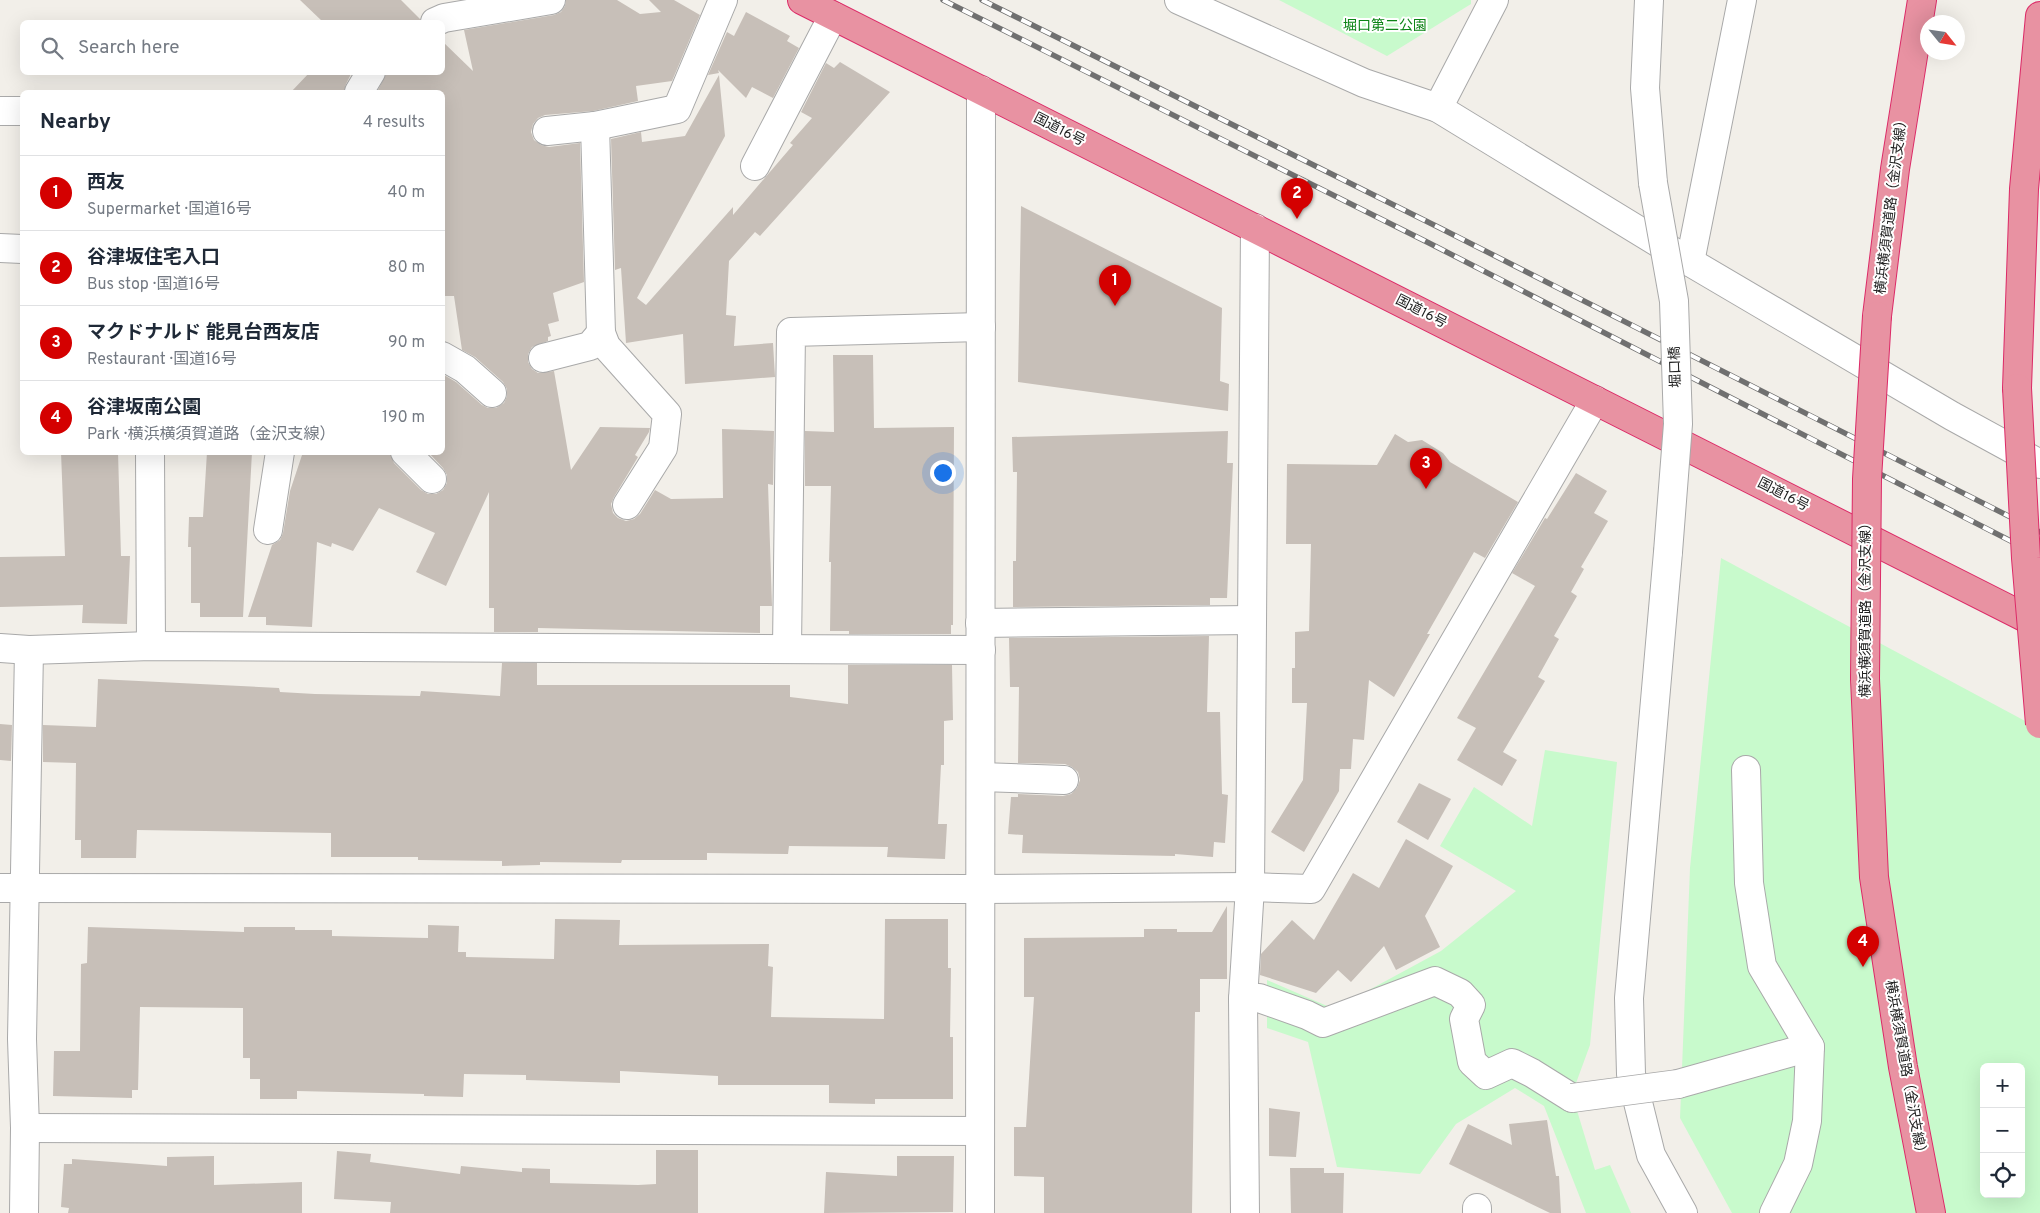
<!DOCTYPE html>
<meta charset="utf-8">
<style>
body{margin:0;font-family:Overpass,"Noto Sans JP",sans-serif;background:#f2f2f3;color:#1f2937}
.controls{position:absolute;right:15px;bottom:15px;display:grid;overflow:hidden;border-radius:8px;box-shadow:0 5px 20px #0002}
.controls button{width:45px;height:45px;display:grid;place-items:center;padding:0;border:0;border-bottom:1px solid #e0e1e3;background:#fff;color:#1f2937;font:25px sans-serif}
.compass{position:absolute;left:1920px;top:15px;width:45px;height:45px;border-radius:50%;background:#fff;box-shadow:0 5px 20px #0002;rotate:120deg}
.you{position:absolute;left:942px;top:472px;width:18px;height:18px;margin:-12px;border:4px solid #fff;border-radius:50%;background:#1a73e8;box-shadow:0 0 0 8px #1a73e833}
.badge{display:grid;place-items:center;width:32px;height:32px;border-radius:50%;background:#d40000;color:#fff;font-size:16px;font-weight:700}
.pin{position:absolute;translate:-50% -41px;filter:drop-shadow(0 1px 2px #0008)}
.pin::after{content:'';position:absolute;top:26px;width:18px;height:15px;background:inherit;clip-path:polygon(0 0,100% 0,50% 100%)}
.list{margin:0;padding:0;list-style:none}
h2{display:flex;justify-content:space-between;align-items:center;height:65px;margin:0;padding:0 20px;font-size:21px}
h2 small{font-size:16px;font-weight:400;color:#747a83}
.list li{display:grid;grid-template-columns:32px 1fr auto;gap:15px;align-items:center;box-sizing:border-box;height:75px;padding:0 20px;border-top:1px solid #e0e1e3}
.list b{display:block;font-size:19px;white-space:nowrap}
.list p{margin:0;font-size:16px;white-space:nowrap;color:#747a83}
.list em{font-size:16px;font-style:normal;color:#747a83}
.icon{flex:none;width:28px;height:28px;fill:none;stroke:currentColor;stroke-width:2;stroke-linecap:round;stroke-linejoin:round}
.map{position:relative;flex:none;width:2040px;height:1213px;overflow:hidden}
.search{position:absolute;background:#fff;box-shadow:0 5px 20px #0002;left:20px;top:20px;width:425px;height:55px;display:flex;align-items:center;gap:12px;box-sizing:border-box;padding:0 18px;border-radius:8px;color:#747a83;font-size:19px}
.panel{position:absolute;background:#fff;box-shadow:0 5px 20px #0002;left:20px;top:90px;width:425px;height:365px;border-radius:8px}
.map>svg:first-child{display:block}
.park{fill:#c8facc;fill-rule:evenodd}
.building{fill:#c7bfb8}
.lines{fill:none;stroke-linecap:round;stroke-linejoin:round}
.minor-casing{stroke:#a9a9a9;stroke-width:30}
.highway-casing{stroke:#dc2a67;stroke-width:30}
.minor{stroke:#fff;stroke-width:28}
.highway{stroke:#e892a2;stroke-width:28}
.rail-casing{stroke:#707070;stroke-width:5.5}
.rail{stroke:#fff;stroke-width:4;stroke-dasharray:11;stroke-linecap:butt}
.minor-bridge-casing{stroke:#a9a9a9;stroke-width:30;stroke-linecap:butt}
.highway-bridge-casing{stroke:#dc2a67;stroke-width:30;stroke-linecap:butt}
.minor-bridge{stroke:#fff;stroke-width:28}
.highway-bridge{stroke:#e892a2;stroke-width:28}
.labels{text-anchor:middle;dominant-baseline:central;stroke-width:4;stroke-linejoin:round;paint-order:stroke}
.park-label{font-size:14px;fill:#0c8416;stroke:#fff}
.street-label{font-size:14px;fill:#222;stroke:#fff}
</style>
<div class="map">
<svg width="2040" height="1213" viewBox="0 0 2040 1213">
<rect width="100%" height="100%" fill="#f2efe9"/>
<g class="park">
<polygon points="1279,0 1471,0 1471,4 1387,56"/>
<path d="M1721 558 2040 729V1213H1732L1680 1118 1690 868ZM1984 1067H2021V1194H1984Z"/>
<polygon points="1545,750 1617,762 1590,1045 1572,1094 1595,1170 1610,1165 1631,1213 1586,1213 1544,1106 1515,1088 1456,1124 1420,1174 1337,1167 1308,1042 1267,1028 1267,980 1334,1009 1441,951 1516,891 1440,846 1474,787 1532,826"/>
</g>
<g class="building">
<polygon points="300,0 401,0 420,19 420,22 323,22"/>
<polygon points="566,0 617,0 640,14 661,12 649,0 674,0 700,15 672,81 636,86 638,101 593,111 545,115 538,118 533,124 531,132 534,140 541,145 549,147 580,143 584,282 553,293 559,321 548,324 551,336 548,337 548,341 532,347 528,354 528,362 532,369 538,373 554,371 571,470 600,427 650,428 649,432 635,455 638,457 614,497 611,504 613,513 618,518 626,521 634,519 640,514 655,490 671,499 723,498 722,429 774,431 773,485 768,484 772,606 760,606 760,633 538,628 538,632 494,632 494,608 489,608 489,492 446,586 416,572 435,533 379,508 353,551 332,543 331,547 317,542 312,627 266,625 266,617 248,617 272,545 280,540 283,533 290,491 303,452 390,452 394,463 421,490 428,494 436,494 443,490 447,483 447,475 443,468 428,452 442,452 442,376 444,375 456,382 482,405 488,408 496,408 504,403 507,396 507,389 503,382 475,357 462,350 454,296 442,296 442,92 377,92 387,72 442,72 442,41 473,71 464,30 554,15 561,12 565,6"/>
<polygon points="746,12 790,36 787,41 799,48 773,98 752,87 746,98 718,70 719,73 708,75 727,32 734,36"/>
<polygon points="840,62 890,92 760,236 755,232 729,261 726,315 736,316 734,346 773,343 775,377 685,384 683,334 626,343 621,268 615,270 611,139 641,132 642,142 685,136 719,75 725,136 637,298 646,305 733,207 733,215 793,145 790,143 812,118 801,112 826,63 834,68"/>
<polygon points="310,72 352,72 346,84 344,92 291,92"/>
<polygon points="1021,206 1222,308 1220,381 1229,384 1228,411 1018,382"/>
<polygon points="833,355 873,355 874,428 954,427 953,625 951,625 951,634 849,634 849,631 830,631 831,562 829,562 831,486 805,486 805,431 834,432"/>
<polygon points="1228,431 1227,463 1233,463 1227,598 1210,598 1210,605 1013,607 1013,561 1016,561 1017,472 1013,472 1012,437"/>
<polygon points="1395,434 1408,442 1422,440 1443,453 1450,462 1518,502 1485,558 1474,552 1427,634 1430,634 1394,697 1369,680 1364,740 1353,739 1351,769 1340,769 1339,791 1304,852 1271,832 1303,780 1307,703 1292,703 1292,668 1295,668 1295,632 1309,631 1311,544 1286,544 1287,464 1377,465"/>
<polygon points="61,452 118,452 121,556 130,556 127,624 82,623 83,605 0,607 0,557 65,556"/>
<polygon points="207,452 252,452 243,617 200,617 200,603 191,603 191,547 188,547 189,517 203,517"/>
<polygon points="1576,473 1607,491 1594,513 1608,521 1581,567 1584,569 1571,592 1577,596 1554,636 1559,639 1538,677 1545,681 1503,752 1517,760 1502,786 1457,760 1476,728 1457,718 1535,586 1512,573 1545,518 1547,519"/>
<polygon points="1209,636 1207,712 1220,712 1222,794 1228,795 1225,843 1214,842 1213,857 1175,854 1175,856 1022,853 1023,835 1008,834 1011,797 1018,797 1018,794 1063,796 1071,794 1077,788 1080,780 1078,772 1072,767 1065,764 1018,763 1019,687 1010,687 1009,638"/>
<polygon points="502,663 537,663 537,685 790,685 790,697 848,704 848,665 952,665 953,720 944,721 944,765 941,765 938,824 947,824 945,859 887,857 888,847 789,846 788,854 707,853 707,860 622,860 621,863 540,862 540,865 502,866 502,861 418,860 418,857 331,857 331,833 137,830 136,858 81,858 81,840 75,840 76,763 43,762 43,725 96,727 98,679 279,688 280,692 315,694 420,696 421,691 500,696"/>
<polygon points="0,724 12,725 11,761 0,760"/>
<polygon points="1419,783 1451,799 1428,840 1397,822"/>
<polygon points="1406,839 1453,866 1425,916 1440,947 1396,970 1384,946 1351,982 1338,970 1316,993 1260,975 1261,954 1292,920 1314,940 1353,873 1379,888"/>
<polygon points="1227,906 1227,979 1200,979 1200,1012 1195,1012 1192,1213 1044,1213 1044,1177 1014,1176 1014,1127 1026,1127 1034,997 1024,997 1024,938 1144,937 1144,929 1177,929 1177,932 1212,932"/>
<polygon points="555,919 620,920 619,945 769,944 768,966 773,967 771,1017 884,1019 885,919 948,919 948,968 951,968 950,1037 953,1037 953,1099 875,1099 875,1104 829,1103 829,1085 718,1085 718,1076 620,1071 620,1083 526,1080 526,1075 464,1074 463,1097 424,1096 424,1094 297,1091 297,1099 260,1099 260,1079 250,1079 250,1058 243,1058 243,1008 140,1007 138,1090 132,1090 132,1098 53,1096 54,1051 80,1051 81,964 87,963 88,927 244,932 244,927 295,927 295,930 332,930 332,936 428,938 428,925 459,926 458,952 466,952 466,957 554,959"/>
<polygon points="1269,1108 1300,1112 1296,1157 1269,1156"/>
<polygon points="1547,1120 1556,1176 1559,1176 1561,1213 1550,1213 1449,1164 1468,1124 1512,1145 1509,1124"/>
<polygon points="656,1150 698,1150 698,1213 390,1213 391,1202 334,1199 337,1151 371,1154 370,1162 460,1174 461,1166 522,1172 522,1168 550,1169 550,1183 638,1185 656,1184"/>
<polygon points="214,1156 214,1185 302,1182 302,1213 68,1213 69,1208 61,1207 64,1164 72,1164 72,1159 167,1166 167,1157"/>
<polygon points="897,1156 954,1156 953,1212 824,1213 826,1172 897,1176"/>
<polygon points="1290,1168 1324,1168 1324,1173 1344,1173 1343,1213 1291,1213"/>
</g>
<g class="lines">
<defs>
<g id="minor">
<polyline points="1179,0 1364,83 1438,108 1690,262 1952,416 2040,464"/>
<polyline points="1649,0 1645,88 1653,183"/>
<polyline points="435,22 444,18 551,0"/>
<polyline points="359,92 371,72"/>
<polyline points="1438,108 1494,0"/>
<polyline points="0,111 22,111"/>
<polyline points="595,126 601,333 606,346 667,414 663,448 627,505"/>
<polyline points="547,131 595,126 677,109 723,0"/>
<polyline points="755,166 833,16"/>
<polyline points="0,248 22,249"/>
<polyline points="1690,262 1742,0"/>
<polyline points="442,356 465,369 492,393"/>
<polyline points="543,358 590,346 601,333"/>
<polyline points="150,452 151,646"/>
<polyline points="405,452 432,479"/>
<polyline points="268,530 280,452"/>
<polyline points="1668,552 1629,998 1631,1074 1651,1155 1683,1213"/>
<polyline points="980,623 1252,620"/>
<polyline points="0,648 29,650 151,646 981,650"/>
<polyline points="787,648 791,332 981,327"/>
<polyline points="1746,770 1749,883 1762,966 1810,1047 1807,1121 1798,1164 1774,1213"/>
<polyline points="981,777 1064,780"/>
<polyline points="0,888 981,889 1250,887 1311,889 1595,400"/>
<polyline points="1243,999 1259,998 1307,1015 1323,1023 1435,981 1460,993 1471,1005 1464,1019 1472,1062 1486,1075 1512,1063 1532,1073 1572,1098"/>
<polyline points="1678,1084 1810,1047"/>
<polyline points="25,1128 980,1131"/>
<polyline points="24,1213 25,1128 22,1039 29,650"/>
<polyline points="980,1213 981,90"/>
<polyline points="1245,1213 1243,999 1250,887 1255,228"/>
<polyline points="1477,1213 1477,1208"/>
</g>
<g id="highway">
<polyline points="802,0 2040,625"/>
<polyline points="1877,316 1895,169 1922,0"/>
<polyline points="2017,388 2024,189 2040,16"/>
<polyline points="1865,679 1874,877 1903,1067 1931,1213"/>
</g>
</defs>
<use href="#minor" class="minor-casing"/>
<use href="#highway" class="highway-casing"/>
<use href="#minor" class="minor"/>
<use href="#highway" class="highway"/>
<defs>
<g id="rail">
<polyline points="943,0 1429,243 2040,556"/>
<polyline points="982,0 1440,228 2040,532"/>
</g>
</defs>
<use href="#rail" class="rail-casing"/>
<use href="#rail" class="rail"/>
<defs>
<g id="minor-bridge">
<polyline points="1653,183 1674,301 1678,424 1668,552"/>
<polyline points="1572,1098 1678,1084"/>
</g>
<g id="highway-bridge">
<polyline points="2017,388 2026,558 2040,724"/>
<polyline points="1865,679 1867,479 1877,316"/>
</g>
</defs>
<use href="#minor-bridge" class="minor-bridge-casing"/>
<use href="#highway-bridge" class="highway-bridge-casing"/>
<use href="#minor-bridge" class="minor-bridge"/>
<use href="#highway-bridge" class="highway-bridge"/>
</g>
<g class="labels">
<g class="park-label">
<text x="1385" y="26">堀口第二公園</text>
</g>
<g class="street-label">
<text transform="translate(1059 130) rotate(27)">国道16号</text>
<text transform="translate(1892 204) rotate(-83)">横浜横須賀道路（金沢支線）</text>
<text transform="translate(1421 312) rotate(27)">国道16号</text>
<text transform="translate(1676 367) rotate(-92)">堀口橋</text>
<text transform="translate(1783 495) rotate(27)">国道16号</text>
<text transform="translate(1866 607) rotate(-90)">横浜横須賀道路（金沢支線）</text>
<text transform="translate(1905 1070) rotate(80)">横浜横須賀道路（金沢支線）</text>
</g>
</g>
</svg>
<div class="controls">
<button>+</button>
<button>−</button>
<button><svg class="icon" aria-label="locate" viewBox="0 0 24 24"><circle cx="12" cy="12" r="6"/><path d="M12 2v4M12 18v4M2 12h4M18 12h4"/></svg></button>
</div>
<svg class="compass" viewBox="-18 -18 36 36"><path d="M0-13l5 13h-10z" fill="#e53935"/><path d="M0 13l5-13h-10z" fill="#747a83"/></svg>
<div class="you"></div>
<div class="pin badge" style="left:1115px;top:306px">1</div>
<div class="pin badge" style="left:1297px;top:219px">2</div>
<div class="pin badge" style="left:1426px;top:489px">3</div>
<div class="pin badge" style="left:1863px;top:967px">4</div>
<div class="search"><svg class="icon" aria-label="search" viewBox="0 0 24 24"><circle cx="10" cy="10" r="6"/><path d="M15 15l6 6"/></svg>Search here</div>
<section class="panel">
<h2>Nearby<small>4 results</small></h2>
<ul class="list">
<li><span class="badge">1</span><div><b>西友</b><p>Supermarket · 国道16号</p></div><em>40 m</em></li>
<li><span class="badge">2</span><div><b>谷津坂住宅入口</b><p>Bus stop · 国道16号</p></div><em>80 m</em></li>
<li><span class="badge">3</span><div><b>マクドナルド 能見台西友店</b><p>Restaurant · 国道16号</p></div><em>90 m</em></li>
<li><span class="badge">4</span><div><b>谷津坂南公園</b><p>Park · 横浜横須賀道路（金沢支線）</p></div><em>190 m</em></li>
</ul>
</section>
</div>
